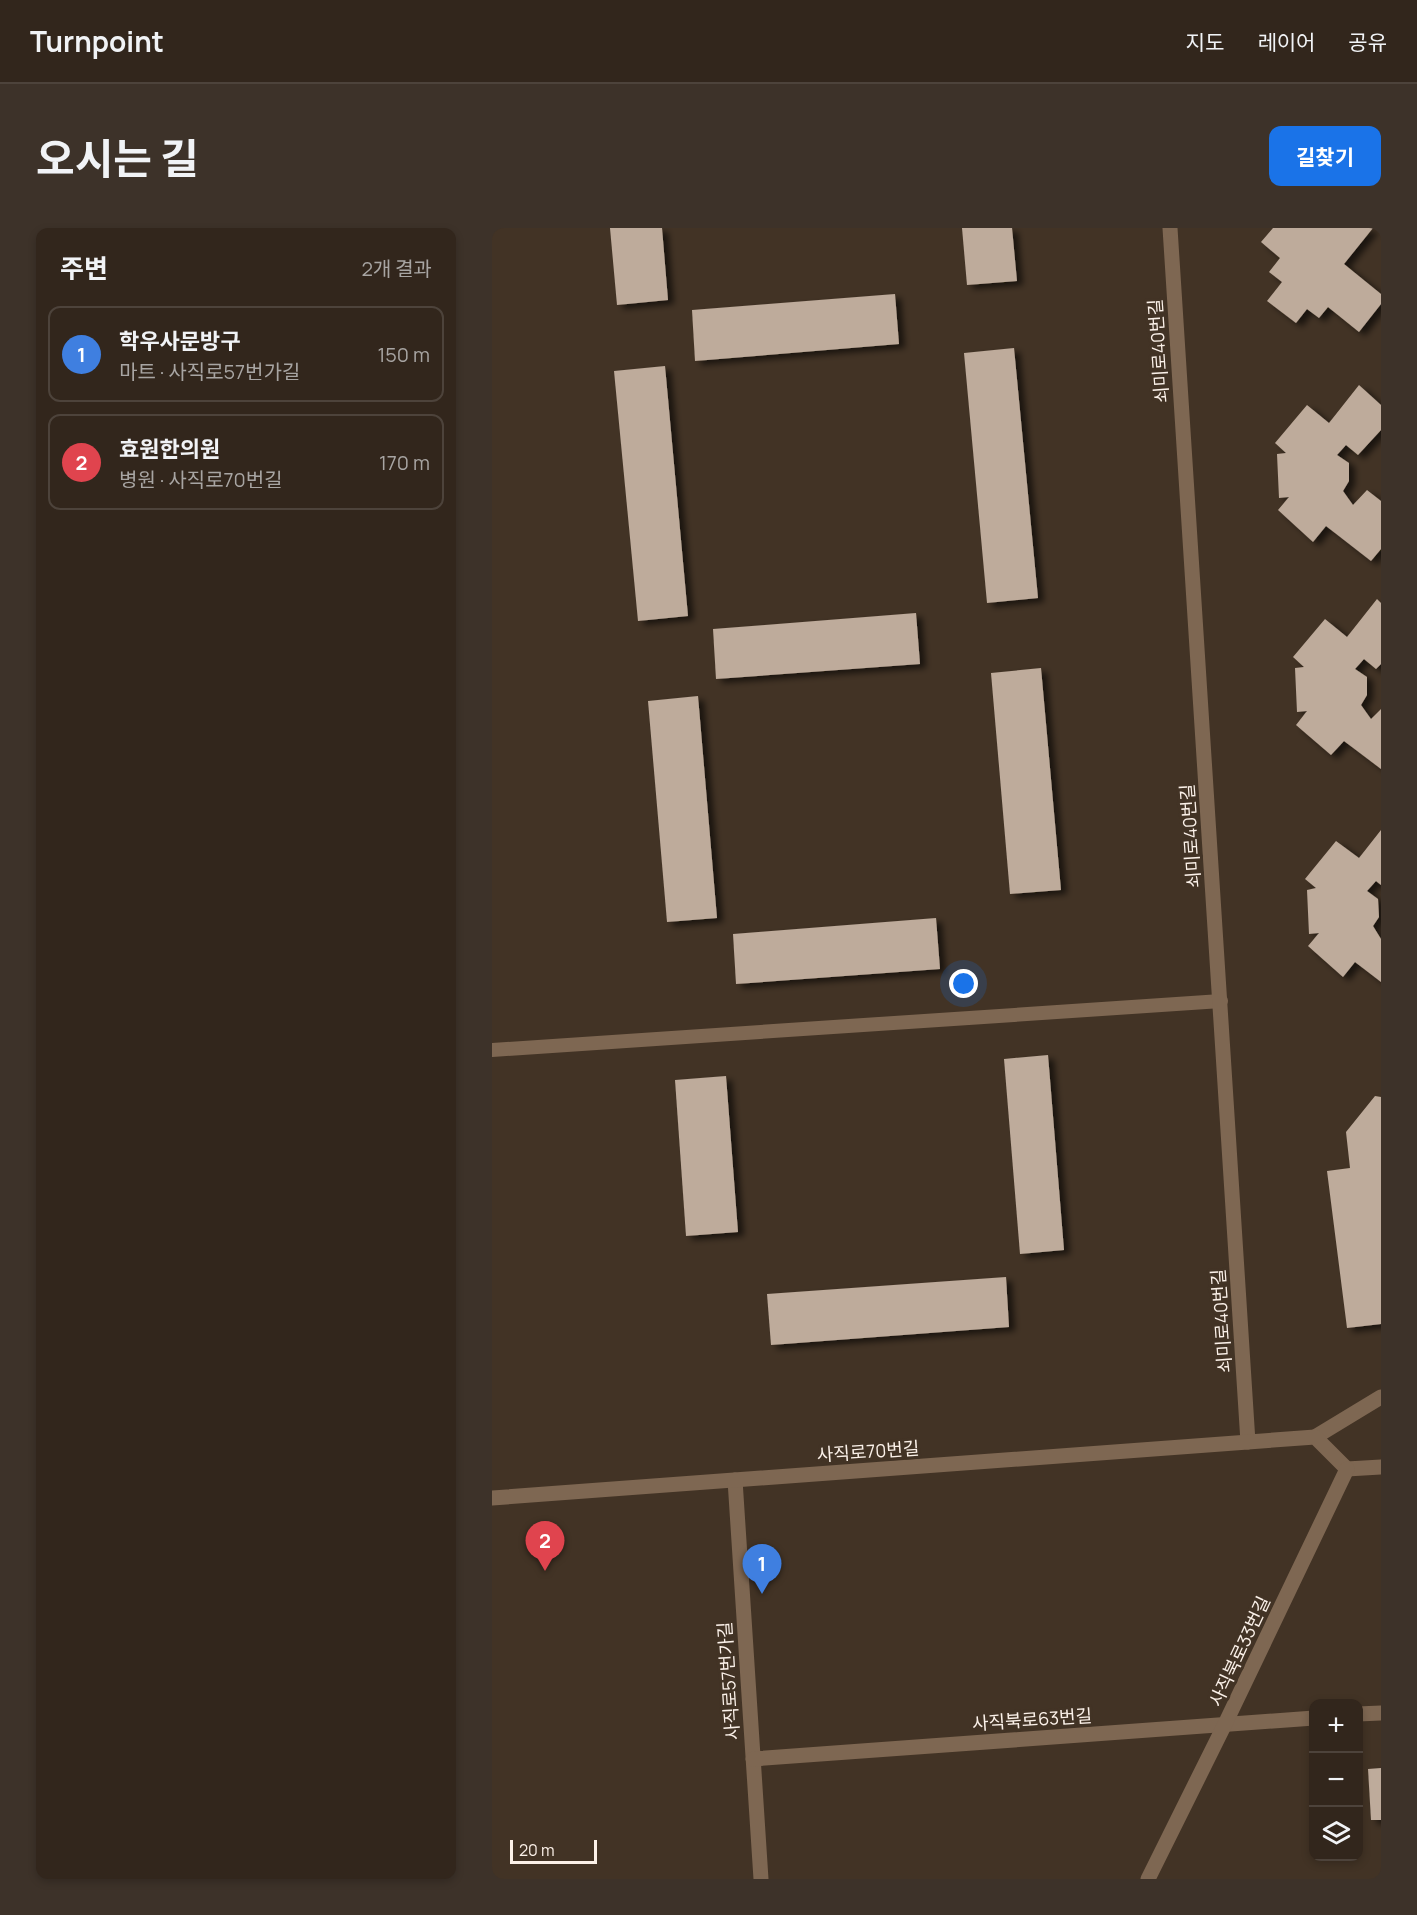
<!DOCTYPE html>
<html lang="ko">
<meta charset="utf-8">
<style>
body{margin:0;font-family:Manrope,"Noto Sans KR",sans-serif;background:#3d3229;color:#f1f3f6}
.controls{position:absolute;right:18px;bottom:18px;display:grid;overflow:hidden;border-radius:12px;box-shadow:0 3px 9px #0003}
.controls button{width:54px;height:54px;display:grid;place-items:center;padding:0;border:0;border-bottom:2px solid #4d433b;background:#32261c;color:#f1f3f6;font:30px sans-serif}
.scale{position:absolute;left:18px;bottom:15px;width:87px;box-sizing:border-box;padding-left:6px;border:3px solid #fbf1e9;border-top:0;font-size:16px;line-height:21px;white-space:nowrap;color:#fbf1e9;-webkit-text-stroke:4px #423325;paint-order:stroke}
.you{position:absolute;left:472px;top:756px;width:21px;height:21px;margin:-15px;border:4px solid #fff;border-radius:50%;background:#1a73e8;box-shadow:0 0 0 9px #1a73e833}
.badge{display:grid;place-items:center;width:39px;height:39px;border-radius:50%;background:#1a73e8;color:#fff;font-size:20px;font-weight:700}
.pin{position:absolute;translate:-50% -50px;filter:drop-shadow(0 2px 3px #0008)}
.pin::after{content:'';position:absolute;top:32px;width:21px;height:18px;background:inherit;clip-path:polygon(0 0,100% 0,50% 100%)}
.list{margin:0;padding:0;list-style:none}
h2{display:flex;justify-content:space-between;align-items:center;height:78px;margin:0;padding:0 24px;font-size:26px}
h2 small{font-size:20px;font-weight:400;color:#a8a5a3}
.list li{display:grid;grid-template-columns:39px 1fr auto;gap:18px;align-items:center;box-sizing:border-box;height:96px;margin:0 12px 12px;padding:0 12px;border:2px solid #4d433b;border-radius:12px}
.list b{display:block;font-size:22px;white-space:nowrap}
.list p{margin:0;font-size:20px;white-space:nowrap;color:#a8a5a3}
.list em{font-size:20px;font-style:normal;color:#a8a5a3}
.icon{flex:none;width:33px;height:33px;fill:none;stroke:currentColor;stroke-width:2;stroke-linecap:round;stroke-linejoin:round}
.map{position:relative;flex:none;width:889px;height:1651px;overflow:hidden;border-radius:12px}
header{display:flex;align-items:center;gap:36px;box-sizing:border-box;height:84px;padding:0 30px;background:#32261c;border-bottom:2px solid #4d433b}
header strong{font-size:28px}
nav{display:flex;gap:33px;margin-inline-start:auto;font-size:21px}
.intro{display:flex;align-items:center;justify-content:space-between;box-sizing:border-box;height:144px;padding:0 36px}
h1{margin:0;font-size:42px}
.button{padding:15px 27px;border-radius:12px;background:#1a73e8;color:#fff;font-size:21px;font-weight:700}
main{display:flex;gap:36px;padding:0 36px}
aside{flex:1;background:#32261c;border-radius:12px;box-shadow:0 3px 9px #0003}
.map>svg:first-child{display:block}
.building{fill:#beab9b;filter:url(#shadow)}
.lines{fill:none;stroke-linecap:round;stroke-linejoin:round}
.lane{stroke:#7e6752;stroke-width:14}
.street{stroke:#7e6752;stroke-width:15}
.labels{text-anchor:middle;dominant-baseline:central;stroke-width:6;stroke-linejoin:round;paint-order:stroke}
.street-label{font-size:18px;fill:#fbf1e9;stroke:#423325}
</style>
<header>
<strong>Turnpoint</strong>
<nav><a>지도</a><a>레이어</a><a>공유</a></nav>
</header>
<div class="intro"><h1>오시는 길</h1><a class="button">길찾기</a></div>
<main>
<aside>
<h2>주변<small>2개 결과</small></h2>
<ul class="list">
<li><span class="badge" style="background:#3f7fe0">1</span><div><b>학우사문방구</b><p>마트 · 사직로57번가길</p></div><em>150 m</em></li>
<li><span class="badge" style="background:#e0444e">2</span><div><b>효원한의원</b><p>병원 · 사직로70번길</p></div><em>170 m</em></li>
</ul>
</aside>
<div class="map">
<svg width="889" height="1651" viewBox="0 0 889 1651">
<defs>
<filter id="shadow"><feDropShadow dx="6" dy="4" stdDeviation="3" flood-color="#0009"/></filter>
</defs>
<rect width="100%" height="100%" fill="#423325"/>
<g class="building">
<polygon points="118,0 170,0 176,72 125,77"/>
<polygon points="470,0 520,0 525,53 475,57"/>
<polygon points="781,0 881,0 852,36 889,66 889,76 867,104 836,79 827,90 815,81 804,95 775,73 790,54 777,44 788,30 769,14"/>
<polygon points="403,66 407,116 203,133 200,82"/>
<polygon points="522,120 546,370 495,375 472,125"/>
<polygon points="173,138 196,388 146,393 122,143"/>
<polygon points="867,157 889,177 889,202 866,227 854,217 845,227 857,235 857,253 851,263 861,277 875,262 889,273 889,321 879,333 834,298 821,314 786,282 797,269 787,270 785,226 794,225 783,215 815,177 837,195"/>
<polygon points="885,371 889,375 889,436 884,441 872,431 863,441 875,449 875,467 869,477 879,491 889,481 889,541 852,513 839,527 804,497 815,483 805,484 803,440 812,439 801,429 833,391 855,409"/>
<polygon points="424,385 428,436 224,451 221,401"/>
<polygon points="549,440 569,662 518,666 499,445"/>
<polygon points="206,468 225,690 175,694 156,473"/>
<polygon points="889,602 889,657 884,653 875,663 886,671 887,689 881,698 889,711 889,754 863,734 851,749 816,718 827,705 817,706 815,662 824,660 813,651 844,613 867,630"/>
<polygon points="444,690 448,741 244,756 241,706"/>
<polygon points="556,827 572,1022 528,1026 512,831"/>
<polygon points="234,848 246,1004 194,1008 183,852"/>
<polygon points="883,868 889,869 889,1096 855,1100 835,943 858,940 854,904"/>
<polygon points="514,1049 517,1099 279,1117 275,1066"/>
<polygon points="889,1540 889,1592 879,1592 876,1541"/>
</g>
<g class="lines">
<polyline class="lane" points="0,822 729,773"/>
<g class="street">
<polyline points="678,0 756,1214"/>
<polyline points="823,1209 889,1169"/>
<polyline points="855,1241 889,1239"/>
<polyline points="243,1252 269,1651"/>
<polyline points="0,1270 823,1209 855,1241"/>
<polyline points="866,1486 889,1485"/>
<polyline points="261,1531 822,1490"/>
<polyline points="656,1651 733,1496 855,1241"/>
</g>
</g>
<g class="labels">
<g class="street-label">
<text transform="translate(666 123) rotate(-94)">쇠미로40번길</text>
<text transform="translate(698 608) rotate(-94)">쇠미로40번길</text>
<text transform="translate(729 1093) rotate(-94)">쇠미로40번길</text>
<text transform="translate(376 1223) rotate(-4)">사직로70번길</text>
<text transform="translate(747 1423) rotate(-65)">사직북로33번길</text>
<text transform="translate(236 1453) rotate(-94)">사직로57번가길</text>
<text transform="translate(540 1491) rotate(-4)">사직북로63번길</text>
</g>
</g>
</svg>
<div class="controls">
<button>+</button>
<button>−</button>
<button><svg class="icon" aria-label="layers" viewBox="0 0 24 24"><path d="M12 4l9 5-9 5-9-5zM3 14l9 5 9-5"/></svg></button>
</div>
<div class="scale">20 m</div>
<div class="you"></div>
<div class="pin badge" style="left:270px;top:1366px;background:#3f7fe0">1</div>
<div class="pin badge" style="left:53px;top:1343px;background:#e0444e">2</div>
</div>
</main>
